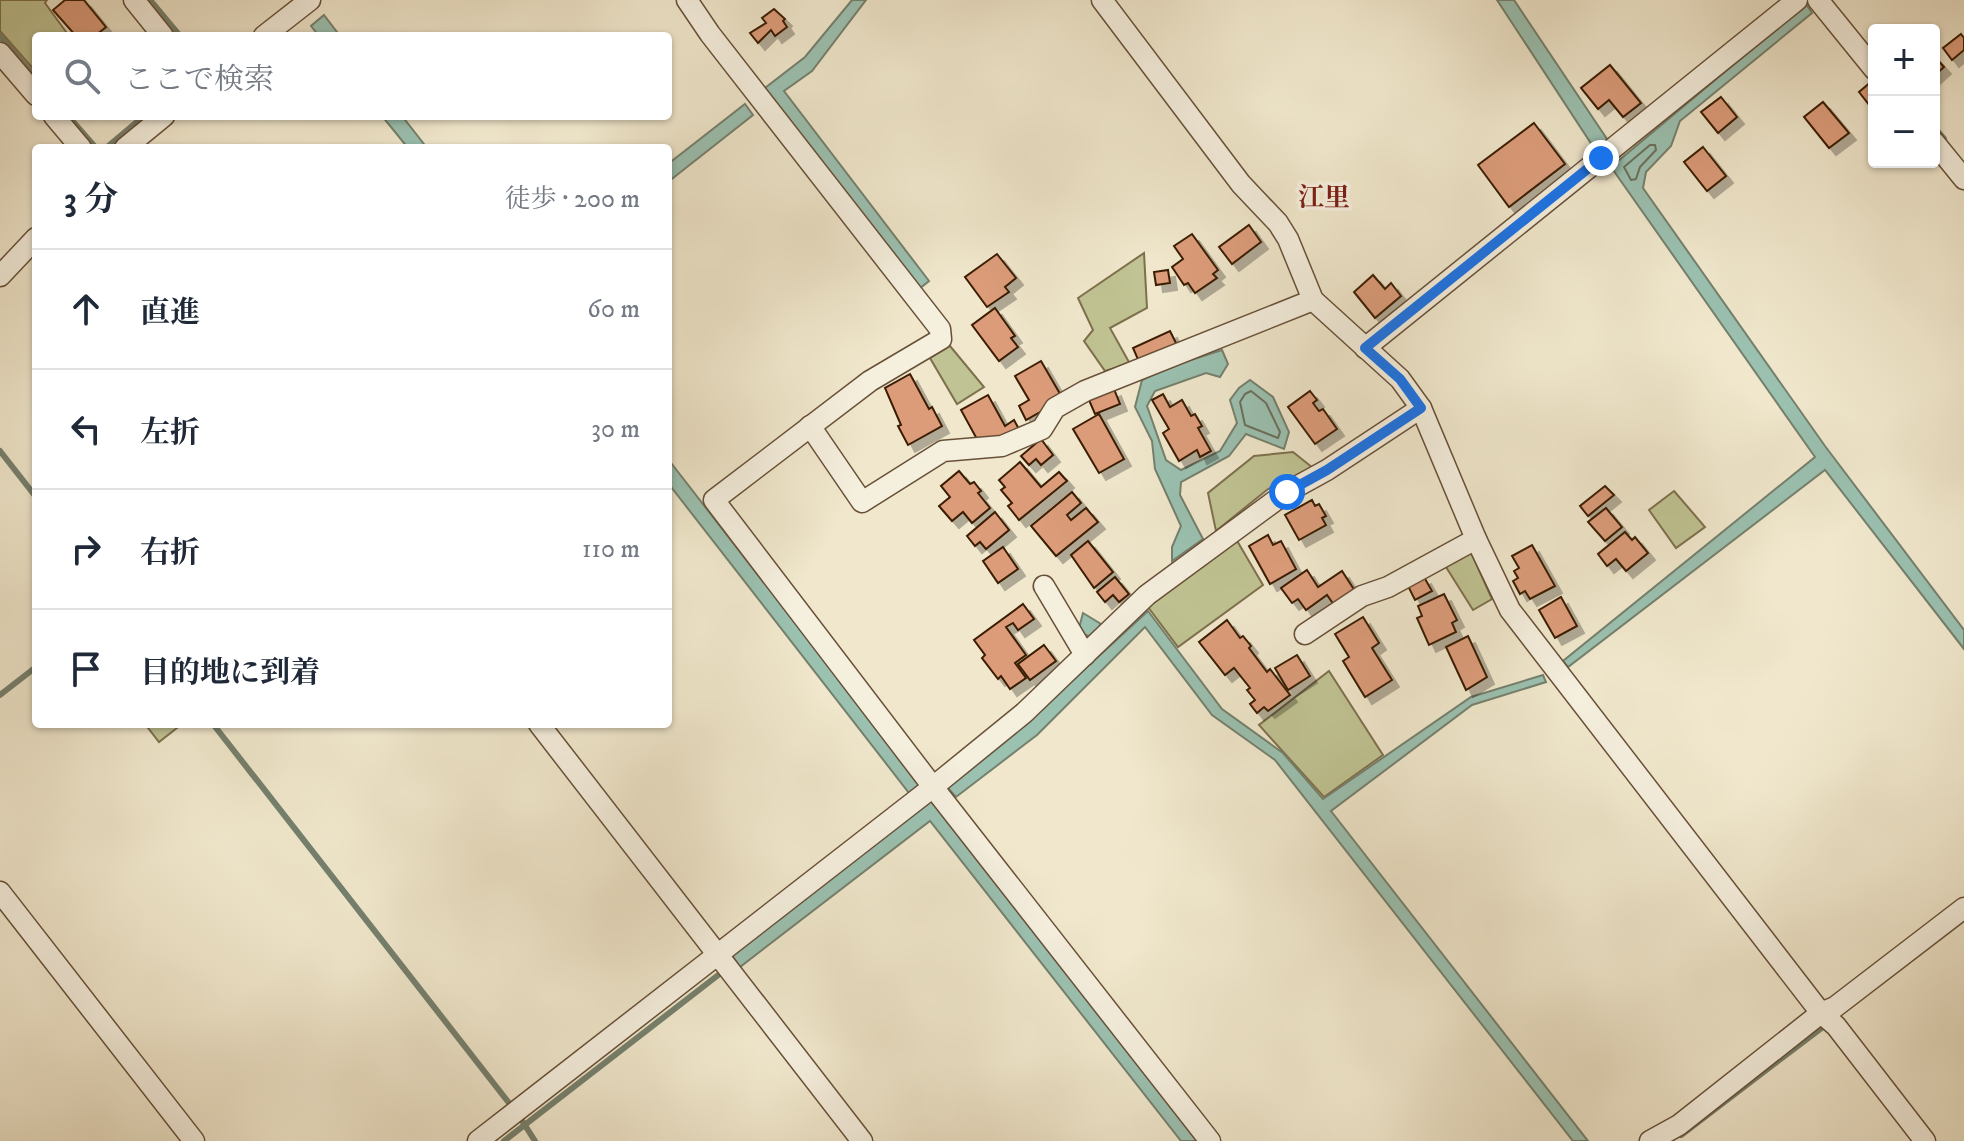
<!DOCTYPE html>
<html lang="ja">
<meta charset="utf-8">
<style>
body{margin:0;font-family:"IM FELL DW Pica","Noto Serif JP",serif;background:#f6f6f7;color:#1f2937}
.controls{position:absolute;right:24px;top:24px;display:grid;overflow:hidden;border-radius:8px;box-shadow:0 2px 6px #0004}
.controls button{width:72px;height:72px;display:grid;place-items:center;padding:0;border:0;border-bottom:2px solid #e0e1e3;background:#fff;color:#1f2937;font:40px sans-serif}
.stop{position:absolute;width:24px;height:24px;margin:-18px;border:6px solid #1a73e8;border-radius:50%;background:#fff}
.stop.end{background:#1a73e8;border-color:#fff;box-shadow:0 2px 8px #0008}
.list{margin:0;padding:0;list-style:none}
h2{display:flex;justify-content:space-between;align-items:center;height:104px;margin:0;padding:0 32px;font-size:34px}
h2 small{font-size:26px;font-weight:400;color:#747a83}
.list li{display:grid;grid-template-columns:52px 1fr auto;gap:24px;align-items:center;box-sizing:border-box;height:120px;padding:0 32px;border-top:2px solid #e0e1e3}
.list b{display:block;font-size:30px;white-space:nowrap}
.list em{font-size:26px;font-style:normal;color:#747a83}
.icon{flex:none;width:44px;height:44px;fill:none;stroke:currentColor;stroke-width:2;stroke-linecap:round;stroke-linejoin:round}
.map{position:relative;flex:none;width:1964px;height:1141px;overflow:hidden}
.search{position:absolute;background:#fff;box-shadow:0 2px 6px #0004;left:32px;top:32px;width:640px;height:88px;display:flex;align-items:center;gap:20px;box-sizing:border-box;padding:0 28px;border-radius:8px;color:#747a83;font-size:30px}
.panel{position:absolute;background:#fff;box-shadow:0 2px 6px #0004;left:32px;top:144px;width:640px;height:584px;border-radius:8px}
.map>svg:first-child{display:block}
.green{fill:#c0c393;stroke:#7e704c;stroke-width:2}
.water{fill:#9bc1b1;stroke:#75806d;stroke-width:2}
.lines{fill:none;stroke-linecap:round;stroke-linejoin:round}
.shore{stroke:#6b705c;stroke-width:2}
.stream{stroke:#75806d;stroke-width:6}
.building{fill:#dc9c7a;stroke:#3b1e06;stroke-width:2;filter:url(#shadow)}
.minor-casing{stroke:#685038;stroke-width:23}
.minor{stroke:#f5efde;stroke-width:20}
.route{stroke:#1a73e8;stroke-width:10}
.labels{text-anchor:middle;dominant-baseline:central;stroke-width:7;stroke-linejoin:round;paint-order:stroke}
.neighbourhood-label{font-size:26px;font-weight:bold;fill:#7a1f14;stroke:#f5efde}
</style>
<div class="map">
<svg width="1964" height="1141" viewBox="0 0 1964 1141">
<defs>
<filter id="shadow"><feDropShadow dx="7" dy="7" stdDeviation="0" flood-color="#0004"/></filter>
</defs>
<rect width="100%" height="100%" fill="#f0e7cc"/>
<filter id="stains"><feTurbulence type="fractalNoise" baseFrequency=".0025" numOctaves="4"/><feColorMatrix values="0 0 0 0 .2 0 0 0 0 .09 0 0 0 0 .02 0 0 0 .5 -.17"/></filter>
<radialGradient id="worn" r=".72"><stop offset=".6" stop-color="#630" stop-opacity="0"/><stop offset="1" stop-color="#630" stop-opacity=".3"/></radialGradient>
<g class="green">
<polygon points="0,0 47,0 45,3 69,36 36,36 36,72 0,31"/>
<polygon points="1144,253 1147,308 1110,328 1130,364 1105,371 1084,341 1093,330 1078,298"/>
<polygon points="950,346 984,387 957,404 930,358"/>
<polygon points="1293,452 1313,468 1268,489 1216,531 1208,493 1254,456"/>
<polygon points="1674,491 1705,527 1676,548 1649,510"/>
<polygon points="1236,539 1263,585 1178,647 1148,607"/>
<polygon points="1470,550 1492,599 1473,610 1446,567"/>
<polygon points="1329,671 1383,755 1324,797 1259,725"/>
<polygon points="145,724 182,724 159,742"/>
</g>
<g class="water">
<polygon points="852,0 866,0 812,71 784,91 929,281 919,289 765,88 805,57"/>
<polygon points="1497,0 1514,0 1609,142 1596,151"/>
<polygon points="1806,4 1812,13 1680,121 1671,146 1646,172 1643,188 1825,446 1964,630 1964,649 1825,470 1568,667 1563,661 1815,457 1611,167"/>
<polygon points="324,15 340,36 319,36 311,26"/>
<polygon points="745,104 753,115 668,182 668,164"/>
<polygon points="382,116 402,116 427,148 408,148"/>
<polygon points="1222,350 1228,364 1220,377 1206,373 1155,391 1147,406 1166,460 1181,470 1220,451 1237,423 1230,400 1239,388 1250,380 1273,397 1289,432 1284,449 1246,434 1229,456 1181,482 1180,495 1203,539 1172,561 1172,547 1181,526 1155,469 1152,441 1135,407 1142,380 1169,367"/>
<polygon points="668,459 920,784 909,793 668,483"/>
<polygon points="1148,611 1222,709 1283,753 1323,799 1471,697 1543,675 1546,682 1472,705 1331,811 1588,1141 1573,1141 1275,760 1212,715 1145,627 1037,735 956,797 947,787 1027,722"/>
<polygon points="1083,613 1101,624 1091,637 1078,632"/>
<polygon points="933,800 1199,1141 1181,1141 930,821 740,967 731,954"/>
</g>
<g class="lines">
<g class="shore">
<polygon points="1650,145 1655,145 1656,150 1640,167 1636,179 1631,180 1624,167"/>
<polygon points="1251,391 1266,403 1280,432 1278,438 1245,425 1240,402 1245,394"/>
</g>
<g class="stream">
<polyline points="150,0 180,36"/>
<polyline points="0,36 36,79"/>
<polyline points="68,116 96,148"/>
<polyline points="1934,127 1944,139"/>
<polyline points="106,148 144,116"/>
<polyline points="0,451 36,497"/>
<polyline points="0,695 36,667"/>
<polyline points="213,724 509,1103"/>
<polyline points="521,1119 535,1141"/>
<polyline points="1681,1135 1824,1026"/>
<polyline points="504,1141 726,969"/>
</g>
</g>
<g class="building">
<polygon points="65,0 84,0 106,27 95,36 76,36 53,10"/>
<polygon points="774,9 785,19 783,21 787,27 775,36 771,30 758,43 750,33 766,23 762,18"/>
<polygon points="1961,34 1964,38 1964,50 1952,60 1943,48"/>
<polygon points="1934,56 1944,67 1934,76"/>
<polygon points="1610,65 1641,103 1623,117 1609,100 1598,109 1581,88"/>
<polygon points="1872,81 1874,83 1874,111 1859,92"/>
<polygon points="1721,97 1737,117 1718,133 1701,112"/>
<polygon points="1823,102 1849,133 1829,148 1804,117"/>
<polygon points="1534,123 1565,164 1509,207 1478,165"/>
<polygon points="1703,147 1726,176 1707,191 1684,162"/>
<polygon points="1249,225 1261,242 1232,264 1219,247"/>
<polygon points="1192,234 1218,270 1213,274 1217,278 1195,293 1188,283 1184,285 1172,267 1183,259 1174,246"/>
<polygon points="997,254 1016,278 1005,287 1009,292 987,307 965,277"/>
<polygon points="1168,270 1170,283 1156,285 1154,272"/>
<polygon points="1373,275 1385,289 1391,283 1401,296 1375,318 1354,292"/>
<polygon points="995,308 1015,336 1011,338 1018,347 999,361 972,325"/>
<polygon points="1170,331 1178,347 1140,364 1133,348"/>
<polygon points="1041,361 1063,399 1026,420 1019,406 1029,400 1015,376"/>
<polygon points="910,374 929,409 932,407 942,426 908,445 898,426 901,425 885,388"/>
<polygon points="1114,389 1120,404 1095,414 1089,400"/>
<polygon points="1310,391 1317,400 1313,403 1319,411 1323,409 1337,429 1315,444 1288,407"/>
<polygon points="1163,394 1170,407 1182,400 1191,416 1195,414 1202,426 1198,428 1211,451 1200,457 1197,450 1179,461 1163,433 1169,429 1152,400"/>
<polygon points="988,395 1005,426 1014,420 1020,431 1004,440 978,441 961,410"/>
<polygon points="1099,414 1124,459 1099,473 1073,429"/>
<polygon points="1041,439 1053,455 1041,465 1036,459 1029,465 1021,456"/>
<polygon points="1020,462 1041,487 1059,472 1067,481 1019,520 1008,506 1012,503 1001,490 1005,487 999,480"/>
<polygon points="959,471 970,484 974,482 981,491 978,493 990,508 972,523 963,512 952,521 939,506 950,497 941,486"/>
<polygon points="1605,486 1614,495 1588,516 1580,506"/>
<polygon points="1072,492 1081,503 1067,515 1071,520 1086,508 1098,522 1056,556 1031,526"/>
<polygon points="1312,500 1315,506 1319,504 1326,516 1322,518 1326,525 1299,540 1285,515"/>
<polygon points="1606,508 1622,527 1605,541 1588,522"/>
<polygon points="995,512 1009,530 986,549 980,542 975,546 967,536"/>
<polygon points="1625,532 1632,540 1635,537 1648,553 1626,571 1616,559 1607,566 1598,554"/>
<polygon points="1268,535 1273,545 1281,541 1296,569 1270,584 1249,546"/>
<polygon points="1088,541 1113,572 1094,588 1071,555"/>
<polygon points="1532,545 1555,586 1530,599 1525,591 1520,594 1513,581 1518,578 1514,571 1519,568 1512,556"/>
<polygon points="1003,547 1018,569 998,583 983,561"/>
<polygon points="1307,570 1318,587 1342,571 1355,591 1334,605 1327,595 1306,610 1298,599 1292,603 1281,588"/>
<polygon points="1115,577 1129,594 1119,602 1113,595 1105,602 1097,592"/>
<polygon points="1424,577 1432,591 1415,600 1408,586"/>
<polygon points="1444,594 1457,620 1452,623 1456,632 1429,645 1417,618 1422,616 1418,606"/>
<polygon points="1561,597 1577,626 1555,638 1539,610"/>
<polygon points="1023,604 1034,619 1018,630 1013,623 1006,627 1026,655 1015,663 1026,678 1010,689 1001,676 998,679 982,658 985,655 974,640"/>
<polygon points="1363,617 1379,643 1372,648 1392,680 1365,697 1343,661 1349,657 1335,634"/>
<polygon points="1227,620 1240,638 1243,636 1251,646 1249,648 1267,672 1270,669 1290,695 1268,711 1264,707 1257,713 1250,704 1255,700 1247,690 1250,688 1234,668 1225,675 1199,642"/>
<polygon points="1468,636 1487,677 1466,690 1446,647"/>
<polygon points="1044,645 1056,661 1030,680 1018,664"/>
<polygon points="1297,655 1310,676 1288,690 1275,668"/>
</g>
<g class="lines">
<defs>
<g id="minor">
<polyline points="134,0 163,36"/>
<polyline points="687,0 710,34 940,329 941,339 870,381 714,500 933,787 1210,1141"/>
<polyline points="1102,0 1241,184 1278,223 1288,239 1313,300 1400,379 1421,408 1476,539 1510,610 1821,1013 1679,1125 1650,1141"/>
<polyline points="1818,0 1874,69"/>
<polyline points="264,36 310,0"/>
<polyline points="0,53 36,95"/>
<polyline points="54,116 81,148"/>
<polyline points="1934,142 1964,179"/>
<polyline points="125,148 164,116"/>
<polyline points="0,276 36,238"/>
<polyline points="1365,348 1797,0"/>
<polyline points="810,426 862,502 943,451 1002,446 1042,429 1055,408 1085,391 1313,300"/>
<polyline points="1044,586 1085,655"/>
<polyline points="1305,634 1362,596 1388,587 1476,539"/>
<polyline points="539,724 862,1141"/>
<polyline points="0,892 194,1141"/>
<polyline points="478,1141 933,787 1024,713 1147,595 1287,492 1327,470 1421,408"/>
<polyline points="1925,1141 1836,1026 1821,1013 1835,1007 1964,908"/>
</g>
</defs>
<use href="#minor" class="minor-casing"/>
<use href="#minor" class="minor"/>
</g>
<g class="lines">
<polyline class="route" points="1287,492 1327,470 1421,408 1400,379 1365,348 1601,158"/>
</g>
<g class="labels">
<g class="neighbourhood-label">
<text x="1324" y="198">江里</text>
</g>
</g>
<rect width="100%" height="100%" filter="url(#stains)"/>
<rect width="100%" height="100%" fill="url(#worn)"/>
</svg>
<div class="controls">
<button>+</button>
<button>−</button>
</div>
<div class="stop" style="left:1287px;top:492px"></div>
<div class="stop end" style="left:1601px;top:158px"></div>
<div class="search"><svg class="icon" aria-label="search" viewBox="0 0 24 24"><circle cx="10" cy="10" r="6"/><path d="M15 15l6 6"/></svg>ここで検索</div>
<section class="panel">
<h2>3 分<small>徒歩 · 200 m</small></h2>
<ul class="list">
<li><svg class="icon" aria-label="ahead" viewBox="0 0 24 24"><path d="M12 20V5M6 11l6-6 6 6"/></svg><div><b>直進</b></div><em>60 m</em></li>
<li><svg class="icon" aria-label="left" viewBox="0 0 24 24"><path d="M17 20v-9H6M10 6l-5 5 5 5"/></svg><div><b>左折</b></div><em>30 m</em></li>
<li><svg class="icon" aria-label="right" viewBox="0 0 24 24"><path d="M7 20v-9h11M14 6l5 5-5 5"/></svg><div><b>右折</b></div><em>110 m</em></li>
<li><svg class="icon" aria-label="arrive" viewBox="0 0 24 24"><path d="M6 21V4h12l-3 4 3 4H6"/></svg><div><b>目的地に到着</b></div></li>
</ul>
</section>
</div>
